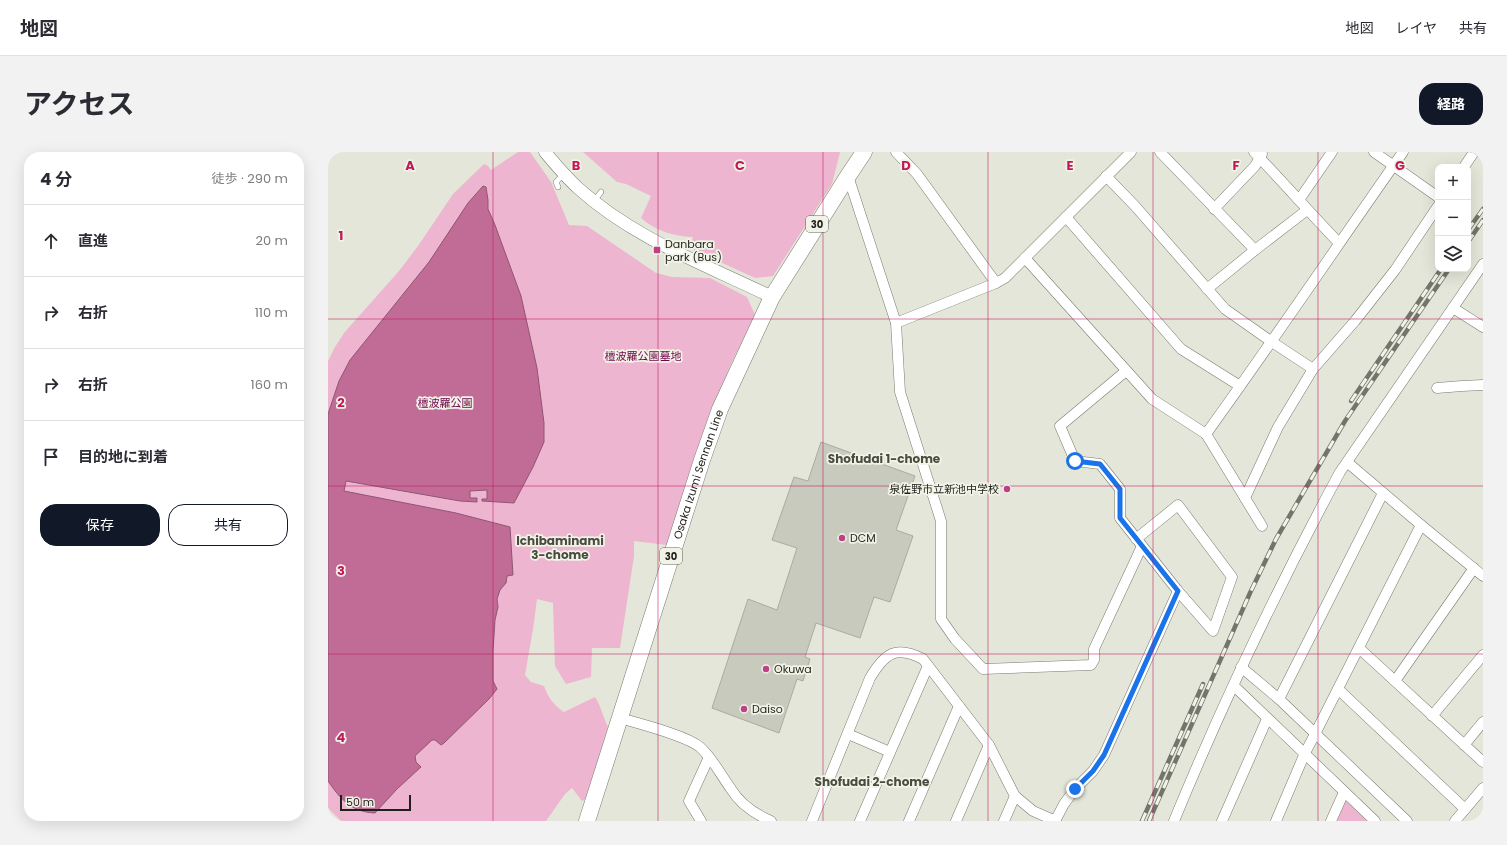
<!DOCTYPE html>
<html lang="ja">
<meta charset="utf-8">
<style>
body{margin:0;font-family:Poppins,"Noto Sans JP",sans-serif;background:#f2f2f3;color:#2b2b33}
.controls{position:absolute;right:12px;top:12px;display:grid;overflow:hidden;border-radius:8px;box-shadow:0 4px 16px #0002}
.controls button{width:36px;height:36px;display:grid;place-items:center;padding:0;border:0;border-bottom:1px solid #e1e1e2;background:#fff;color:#2b2b33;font:20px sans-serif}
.scale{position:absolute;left:12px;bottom:10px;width:71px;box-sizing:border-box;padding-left:4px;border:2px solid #1f201b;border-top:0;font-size:11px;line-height:14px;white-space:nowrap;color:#1f201b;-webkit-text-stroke:3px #f0f3e6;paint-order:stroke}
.stop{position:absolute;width:12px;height:12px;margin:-9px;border:3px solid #1a73e8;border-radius:50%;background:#fff}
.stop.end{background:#1a73e8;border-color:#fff;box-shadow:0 1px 4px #0008}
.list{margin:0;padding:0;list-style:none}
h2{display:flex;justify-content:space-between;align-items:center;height:52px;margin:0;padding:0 16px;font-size:17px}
h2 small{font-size:13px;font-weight:400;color:#7c7c81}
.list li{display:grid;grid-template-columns:26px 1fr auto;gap:12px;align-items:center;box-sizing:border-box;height:72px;padding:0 16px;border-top:1px solid #e1e1e2}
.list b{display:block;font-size:15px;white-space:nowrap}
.list em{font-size:13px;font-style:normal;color:#7c7c81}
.actions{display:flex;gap:8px;padding:12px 16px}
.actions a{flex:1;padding:9px 0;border:1px solid #111827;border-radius:16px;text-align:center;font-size:14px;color:#111827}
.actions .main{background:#111827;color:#fff}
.icon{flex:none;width:22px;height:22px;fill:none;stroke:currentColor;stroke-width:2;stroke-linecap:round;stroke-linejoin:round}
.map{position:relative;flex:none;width:1155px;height:669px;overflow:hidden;border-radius:16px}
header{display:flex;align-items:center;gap:24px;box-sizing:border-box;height:56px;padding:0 20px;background:#fff;border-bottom:1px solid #e1e1e2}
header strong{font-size:19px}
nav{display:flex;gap:22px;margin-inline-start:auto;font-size:14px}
.intro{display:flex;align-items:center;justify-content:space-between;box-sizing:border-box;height:96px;padding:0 24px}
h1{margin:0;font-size:28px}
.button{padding:10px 18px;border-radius:16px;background:#111827;color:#fff;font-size:14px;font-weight:700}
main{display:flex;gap:24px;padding:0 24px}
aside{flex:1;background:#fff;border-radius:16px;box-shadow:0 4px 16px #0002}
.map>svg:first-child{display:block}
.green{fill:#eeb5d0}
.water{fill:#c06c97;stroke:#905572}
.building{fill:#c7cabd;stroke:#a9aca0}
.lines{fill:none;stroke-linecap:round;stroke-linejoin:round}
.service-casing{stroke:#787b6f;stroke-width:6}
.minor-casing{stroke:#787b6f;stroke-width:11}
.tertiary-casing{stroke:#787b6f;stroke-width:13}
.primary-casing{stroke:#787b6f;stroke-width:17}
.service{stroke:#fff;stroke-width:5}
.minor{stroke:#fff;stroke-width:10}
.tertiary{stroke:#fff;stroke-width:12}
.primary{stroke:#fff;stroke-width:16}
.rail-casing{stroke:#73756c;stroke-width:4.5}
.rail{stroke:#f0f3e6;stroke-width:3;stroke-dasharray:9;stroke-linecap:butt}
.route{stroke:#1a73e8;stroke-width:5}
.grid{fill:none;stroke:#c2185b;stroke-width:1;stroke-opacity:0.55}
.poi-dot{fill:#c03f89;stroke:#f0f3e6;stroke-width:1.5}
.labels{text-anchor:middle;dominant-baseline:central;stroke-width:3.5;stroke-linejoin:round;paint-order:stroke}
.shield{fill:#f0f3e6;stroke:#5e5f58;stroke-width:1}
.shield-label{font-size:10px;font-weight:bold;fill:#1f201b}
.poi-label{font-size:11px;fill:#1f201b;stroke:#f0f3e6;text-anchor:start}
.park-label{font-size:11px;fill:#71044a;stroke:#f0f3e6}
.street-label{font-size:11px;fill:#1f201b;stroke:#f0f3e6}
.neighbourhood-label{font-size:12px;font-weight:bold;fill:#4a4c41;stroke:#f0f3e6}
.grid-label{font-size:13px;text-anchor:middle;font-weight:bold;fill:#c2185b;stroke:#f0f3e6;stroke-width:3.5;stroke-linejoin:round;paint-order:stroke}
</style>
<header>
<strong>地図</strong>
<nav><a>地図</a><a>レイヤ</a><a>共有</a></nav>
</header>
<div class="intro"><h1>アクセス</h1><a class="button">経路</a></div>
<main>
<aside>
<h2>4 分<small>徒歩 · 290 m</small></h2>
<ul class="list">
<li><svg class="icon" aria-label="ahead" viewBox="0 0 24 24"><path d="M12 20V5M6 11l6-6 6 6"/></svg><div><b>直進</b></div><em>20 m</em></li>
<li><svg class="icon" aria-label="right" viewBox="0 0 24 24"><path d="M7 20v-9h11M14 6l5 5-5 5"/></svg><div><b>右折</b></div><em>110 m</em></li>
<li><svg class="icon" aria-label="right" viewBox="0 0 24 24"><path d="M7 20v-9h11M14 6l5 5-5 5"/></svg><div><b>右折</b></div><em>160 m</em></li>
<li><svg class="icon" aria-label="arrive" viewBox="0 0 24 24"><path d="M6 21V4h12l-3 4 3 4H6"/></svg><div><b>目的地に到着</b></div></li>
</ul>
<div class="actions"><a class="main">保存</a><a>共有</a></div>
</aside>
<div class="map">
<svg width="1155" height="669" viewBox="0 0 1155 669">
<rect width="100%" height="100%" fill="#e3e6d8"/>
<g class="green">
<path d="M190 0H202L223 30 241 73 259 74 303 104 328 121 344 125 382 126 419 145 427 163 402 214 374 284 339 393 306 389V404L292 496H264L263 525 238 532 227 514 225 451 209 447 205 477 197 523 203 530 216 534C220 545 225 553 236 560L267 545C273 554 275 565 280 575L258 647 254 649 244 636 237 642 218 669H13L0 656V209L7 195 16 181 71 119 90 94 125 42 156 12 160 14 163 18Z"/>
<path d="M255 0H512L504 32 445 124 427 126 362 96 365 85C345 84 328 79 313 66L323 44 298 32 289 30Z"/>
<polygon points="1020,648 1042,669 1008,669 1016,649"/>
</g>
<path class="water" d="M155 34 158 35 160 48V57L167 73 193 144 209 216 216 271V290L205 315 186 351 154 349V347H159V338L142 339V346H149V350L132 349 18 329 16 339 128 361 182 375 185 423 179 424 178 431 172 438 169 447 170 455 167 468 165 499V529L169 537 161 547 116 591 113 593 107 588H104L87 604 88 610 93 615 69 637 47 661C24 660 13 648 0 629V262L11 229 22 208 101 110 140 51Z"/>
<polygon class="building" points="493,290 587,324 568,378 585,384 562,450 546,445 532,486 488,471 477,505 482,507 475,529 469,527 451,581 384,556 420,447 449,458 469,396 444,388 466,325 480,329"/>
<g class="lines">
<defs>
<g id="service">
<polyline points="230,35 228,30 236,22"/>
<polyline points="266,49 273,40"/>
</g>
<g id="minor">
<polyline points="568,0 589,22 668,131"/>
<polyline points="832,0 927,98"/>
<path d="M926 0C955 30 982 61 1011 91"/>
<polyline points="1046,0 1110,45"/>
<polyline points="1136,15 1146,0"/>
<polyline points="520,24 568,171 572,240 613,369 613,467 627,487 655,517 763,513 766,508 766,497 814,394"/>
<polyline points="778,24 807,54 897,157 944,190 985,217"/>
<polyline points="971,48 1004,0"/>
<polyline points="886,57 927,14 934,2"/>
<polyline points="738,65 853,197 912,234"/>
<polyline points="697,106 824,247 878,282 934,374"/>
<polyline points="879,137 927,98 979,58"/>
<polyline points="1125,156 1155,175"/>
<polyline points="568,171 668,131 677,126 803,0"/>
<polyline points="798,219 732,274 747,309 772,312 792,337 792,366 850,439 885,479 904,425 850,353 808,387"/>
<polyline points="1109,236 1134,234 1155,233"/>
<path d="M878 282C945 189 1009 94 1075 0"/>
<polyline points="1019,310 1093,373 1155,424"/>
<polyline points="917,346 950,275 985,217 1027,169 1067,118 1110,54"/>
<polyline points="1031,496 1155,610"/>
<polyline points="913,515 951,547 1079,669"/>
<polyline points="1067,529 1146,416"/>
<polyline points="906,534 1047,669"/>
<polyline points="1010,537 1137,657"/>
<polyline points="951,547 1055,341"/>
<polyline points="1104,564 1155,503"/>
<path d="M292 566C312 572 357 583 372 595 385 607 393 623 403 637 412 652 427 662 443 669"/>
<polyline points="520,582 562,600"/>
<polyline points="1136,593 1155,570"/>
<polyline points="373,669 361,649 381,605"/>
<path d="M484 669 542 526C557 501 568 493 595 507L661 593 687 644 705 659 728 669"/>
<polyline points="532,669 600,514"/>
<polyline points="581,669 631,554"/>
<polyline points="628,669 661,593"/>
<polyline points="676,669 687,644"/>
<polyline points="727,669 736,652 747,637 765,619 776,603 850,439"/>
<path d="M846 669C895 550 951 433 1012 320L1155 112"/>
<polyline points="894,669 939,567"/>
<polyline points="948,669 977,601 987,582 1093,373"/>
<polyline points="1003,669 1016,640"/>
<polyline points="1127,669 1155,636"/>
</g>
<path id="tertiary" d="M217 0C227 12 238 25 250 36 305 86 378 113 444 145"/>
<g id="primary">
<path id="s1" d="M259 669 374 308 392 257 444 145 520 24 536 0"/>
</g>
</defs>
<use href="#service" class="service-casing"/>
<use href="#minor" class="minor-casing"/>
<use href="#tertiary" class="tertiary-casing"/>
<use href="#primary" class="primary-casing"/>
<use href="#service" class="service"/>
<use href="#minor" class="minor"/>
<use href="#tertiary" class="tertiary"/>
<use href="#primary" class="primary"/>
<defs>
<g id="rail">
<polyline points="1140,78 1155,57"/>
<polyline points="1140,90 1155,68"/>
<polyline points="1023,249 1113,117"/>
<polyline points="814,669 875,532"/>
<polyline points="821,669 922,441 948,387 1017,269 1121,117"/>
</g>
</defs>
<use href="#rail" class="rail-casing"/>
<use href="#rail" class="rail"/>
</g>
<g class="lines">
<polyline class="route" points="747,309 772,312 792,337 792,366 850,439 776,603 765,619 747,637"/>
</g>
<path class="grid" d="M165 0V669M330 0V669M495 0V669M660 0V669M825 0V669M990 0V669M0 167H1155M0 334H1155M0 502H1155"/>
<g class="poi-dot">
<rect x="325" y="94" width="8" height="8" rx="2"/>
<circle cx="679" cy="337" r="4"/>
<circle cx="514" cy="386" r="4"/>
<circle cx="438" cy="517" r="4"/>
<circle cx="416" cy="557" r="4"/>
</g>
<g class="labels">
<g class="shield">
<rect x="478" y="64" width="22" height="16" rx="3"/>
<rect x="332" y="396" width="22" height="16" rx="3"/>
</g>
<g class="shield-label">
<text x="489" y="72">30</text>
<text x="343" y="404">30</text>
</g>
<g class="poi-label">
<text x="337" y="92">Danbara<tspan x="337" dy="13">park (Bus)</tspan></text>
<text x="671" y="337" text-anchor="end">泉佐野市立新池中学校</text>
<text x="522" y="386">DCM</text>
<text x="446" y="517">Okuwa</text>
<text x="424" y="557">Daiso</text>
</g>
<g class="park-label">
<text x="315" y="204">檀波羅公園墓地</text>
<text x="117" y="251">檀波羅公園</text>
</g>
<g class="street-label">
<text stroke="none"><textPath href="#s1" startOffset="364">Osaka Izumi Sennan Line</textPath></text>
</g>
<g class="neighbourhood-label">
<text x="556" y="306">Shofudai 1-chome</text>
<text x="232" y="388">Ichibaminami<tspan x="232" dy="14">3-chome</tspan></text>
<text x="544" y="629">Shofudai 2-chome</text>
</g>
</g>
<g class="grid-label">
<text x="82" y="18">A</text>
<text x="248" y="18">B</text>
<text x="412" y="18">C</text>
<text x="578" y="18">D</text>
<text x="742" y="18">E</text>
<text x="908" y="18">F</text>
<text x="1072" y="18">G</text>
<text x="13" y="88">1</text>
<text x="13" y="255">2</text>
<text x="13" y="423">3</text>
<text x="13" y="590">4</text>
</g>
</svg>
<div class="controls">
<button>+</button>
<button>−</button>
<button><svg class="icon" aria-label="layers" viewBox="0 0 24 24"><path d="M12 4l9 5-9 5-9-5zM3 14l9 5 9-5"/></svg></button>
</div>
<div class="scale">50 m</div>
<div class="stop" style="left:747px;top:309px"></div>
<div class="stop end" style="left:747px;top:637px"></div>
</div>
</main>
